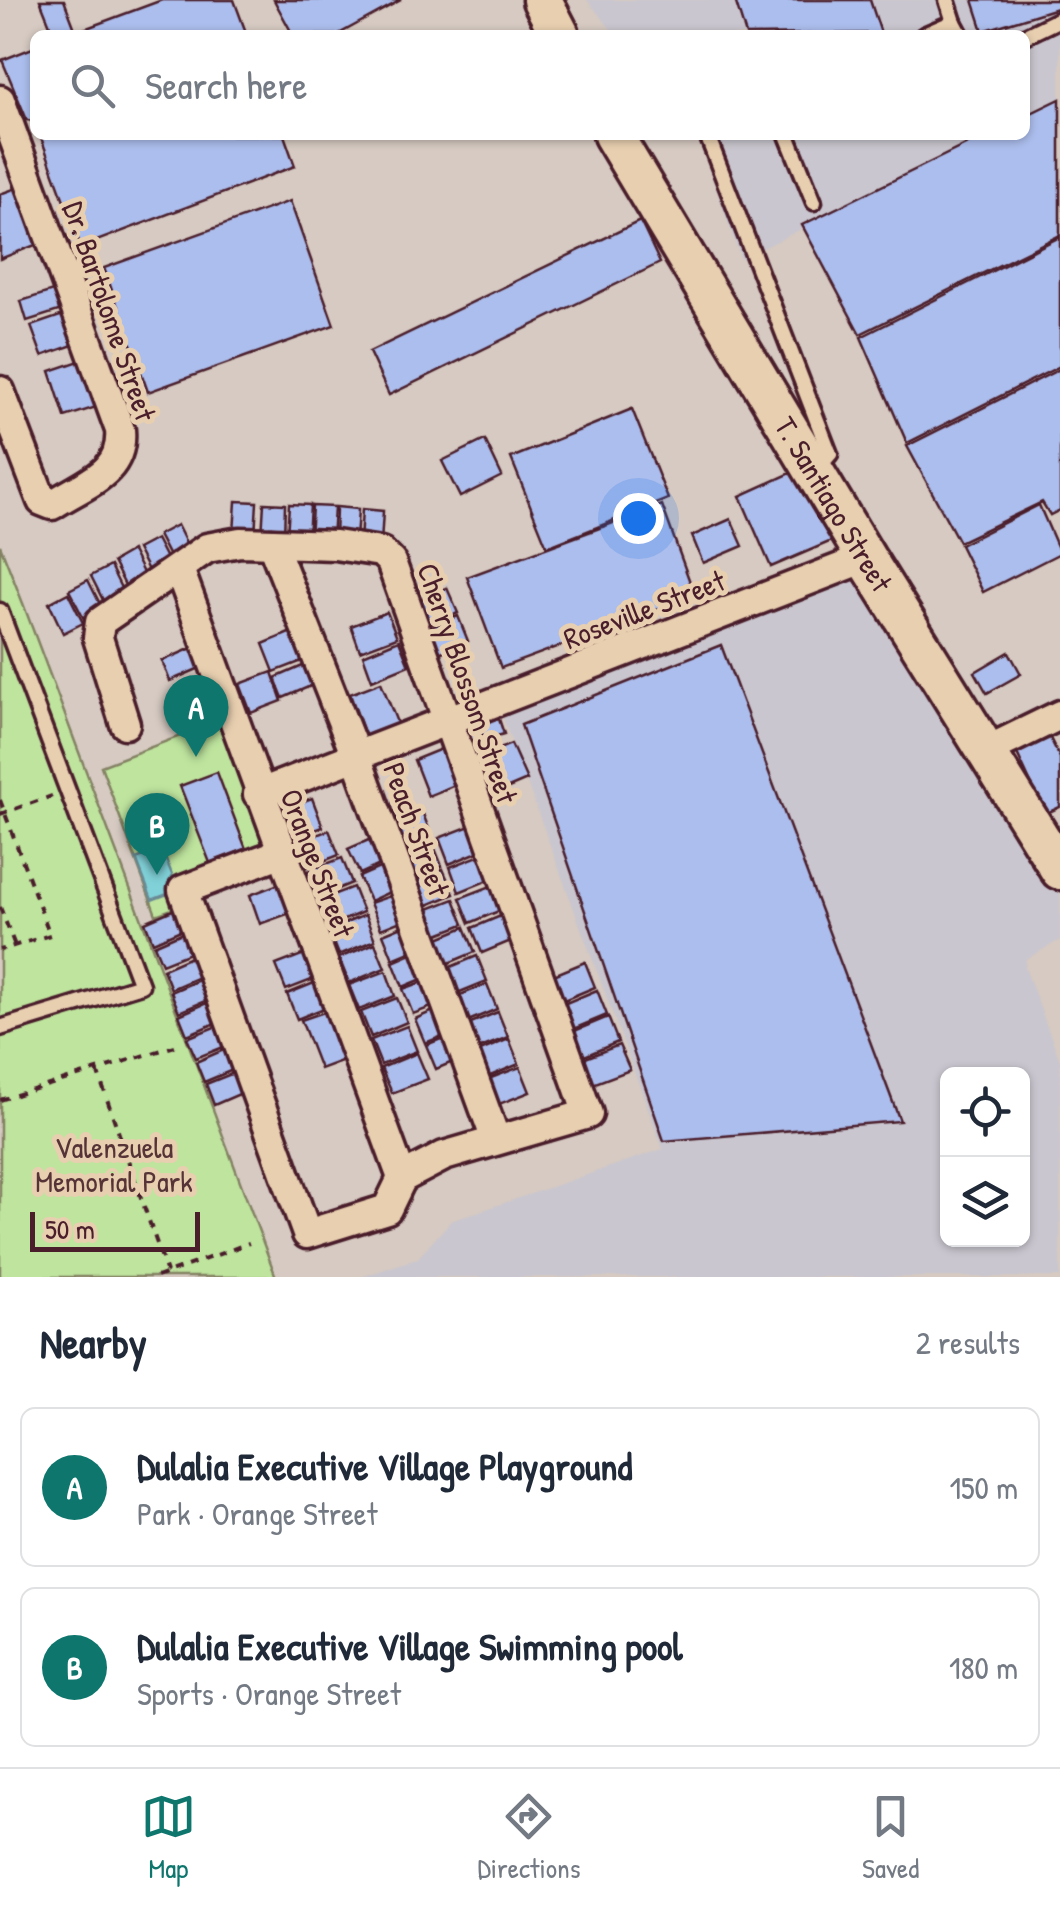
<!DOCTYPE html>
<meta charset="utf-8">
<style>
body{margin:0;font-family:"Patrick Hand",sans-serif;background:#f6f6f7;color:#1f2937}
.controls{position:absolute;right:30px;bottom:30px;display:grid;overflow:hidden;border-radius:15px;box-shadow:0 2px 8px #0004}
.controls button{width:90px;height:90px;display:grid;place-items:center;padding:0;border:0;border-bottom:2px solid #e0e1e3;background:#fff;color:#1f2937;font:50px sans-serif}
.scale{position:absolute;left:30px;bottom:25px;width:170px;box-sizing:border-box;padding-left:10px;border:5px solid #4a1f2b;border-top:0;font-size:28px;line-height:35px;white-space:nowrap;color:#4a1f2b;-webkit-text-stroke:8px #e8cfb0;paint-order:stroke}
.you{position:absolute;left:638px;top:518px;width:35px;height:35px;margin:-25px;border:8px solid #fff;border-radius:50%;background:#1a73e8;box-shadow:0 0 0 15px #1a73e833}
.badge{display:grid;place-items:center;width:65px;height:65px;border-radius:50%;background:#0f766e;color:#fff;font-size:32px;font-weight:700}
.pin{position:absolute;translate:-50% -82px;filter:drop-shadow(0 2px 5px #0008)}
.pin::after{content:'';position:absolute;top:52px;width:35px;height:30px;background:inherit;clip-path:polygon(0 0,100% 0,50% 100%)}
.list{margin:0;padding:0;list-style:none}
h2{display:flex;justify-content:space-between;align-items:center;height:130px;margin:0;padding:0 40px;font-size:42px}
h2 small{font-size:32px;font-weight:400;color:#747a83}
.list li{display:grid;grid-template-columns:65px 1fr auto;gap:30px;align-items:center;box-sizing:border-box;height:160px;margin:0 20px 20px;padding:0 20px;border:2px solid #e0e1e3;border-radius:15px}
.list b{display:block;font-size:38px;white-space:nowrap}
.list p{margin:0;font-size:32px;white-space:nowrap;color:#747a83}
.list em{font-size:32px;font-style:normal;color:#747a83}
.icon{flex:none;width:55px;height:55px;fill:none;stroke:currentColor;stroke-width:2;stroke-linecap:round;stroke-linejoin:round}
.map{position:relative;flex:none;width:1060px;height:1277px;overflow:hidden}
.search{position:absolute;background:#fff;box-shadow:0 2px 8px #0004;left:30px;right:30px;top:30px;height:110px;display:flex;align-items:center;gap:25px;box-sizing:border-box;padding:0 35px;border-radius:15px;color:#747a83;font-size:38px}
.sheet{height:490px;background:#fff}
nav{display:flex;justify-content:space-around;align-items:center;box-sizing:border-box;height:140px;border-top:2px solid #e0e1e3;background:#fff;font-size:28px;color:#747a83}
nav a{display:grid;justify-items:center;gap:5px}
nav .on{color:#0f766e}
.map>svg:first-child{display:block}
.built{fill:#c9c6cf;fill-rule:evenodd}
.green{fill:#bee49e;stroke:#848264;stroke-width:2.5}
.water{fill:#80d1d8;stroke:#6a8a93;stroke-width:2.5}
.building{fill:#acbeed;stroke:#4a1f2b;stroke-width:2.5}
.lines{fill:none;stroke-linecap:round;stroke-linejoin:round}
.lane-casing{stroke:#4a1f2b;stroke-width:21}
.street-casing{stroke:#4a1f2b;stroke-width:35}
.secondary-casing{stroke:#4a1f2b;stroke-width:45}
.path{stroke:#4a1f2b;stroke-width:4;stroke-dasharray:8 8;stroke-linecap:butt}
.lane{stroke:#e8cfb0;stroke-width:14}
.street{stroke:#e8cfb0;stroke-width:28}
.secondary{stroke:#e8cfb0;stroke-width:38}
.labels{text-anchor:middle;dominant-baseline:central;stroke-width:10;stroke-linejoin:round;paint-order:stroke}
.street-label{font-size:30px;fill:#4a1f2b;stroke:#e8cfb0}
.park-label{font-size:30px;fill:#563336;stroke:#e8cfb0}
</style>
<div class="map">
<svg width="1060" height="1277" viewBox="0 0 1060 1277">
<rect width="100%" height="100%" fill="#d6cac2"/>
<filter id="ink" filterUnits="userSpaceOnUse"><feTurbulence type="fractalNoise" baseFrequency=".01" numOctaves="2"/><feDisplacementMap in="SourceGraphic" scale="20" xChannelSelector="R" yChannelSelector="G"/><feConvolveMatrix kernelMatrix="1 2 1 2 8 2 1 2 1" color-interpolation-filters="sRGB"/></filter>
<g filter="url(#ink)">
<g class="built">
<polygon points="587,0 1060,0 1060,101 1025,118 1025,35 616,35"/>
<polygon points="697,135 991,135 741,259"/>
<path d="M862 571 1060 889V940L1026 959 1025 968 1060 1061V1277H362L418 1258 451 1221 663 1149 500 710ZM948 1074H1022V1240H948Z"/>
</g>
<g class="green">
<polygon points="0,545 24,606 276,1277 0,1277"/>
<polygon points="225,719 280,868 156,915 101,766"/>
</g>
<polygon class="water" points="162,849 178,890 152,900 136,859"/>
<g class="building">
<polygon points="40,0 64,0 75,29 54,35"/>
<polygon points="162,0 234,0 247,35 68,35"/>
<polygon points="274,0 401,0 337,35 293,35"/>
<polygon points="735,0 870,0 881,33 746,35"/>
<polygon points="973,0 1060,0 1060,7 983,31"/>
<polygon points="35,47 35,121 27,120 2,60"/>
<polygon points="1060,99 1060,235 860,334 802,225 986,135 1025,135 1025,116"/>
<polygon points="40,135 284,135 295,166 81,247"/>
<polygon points="22,186 43,242 0,259 0,194"/>
<polygon points="290,201 334,325 148,392 104,268"/>
<polygon points="640,221 660,263 389,395 369,352"/>
<polygon points="1060,237 1060,366 907,443 861,337"/>
<polygon points="59,289 65,309 27,321 21,301"/>
<polygon points="66,314 76,344 42,356 31,326"/>
<polygon points="91,357 106,404 65,417 50,371"/>
<polygon points="1060,369 1060,510 1050,515 1042,502 959,542 907,446"/>
<polygon points="632,409 668,499 547,547 511,458"/>
<polygon points="485,440 502,476 460,497 442,461"/>
<polygon points="802,468 834,540 771,567 740,496"/>
<polygon points="236,501 257,502 255,535 234,534"/>
<polygon points="264,503 285,504 284,537 262,536"/>
<polygon points="289,504 310,505 308,538 287,537"/>
<polygon points="662,505 695,596 501,668 467,577"/>
<polygon points="1039,505 1060,553 983,592 960,545"/>
<polygon points="312,506 334,507 332,540 310,539"/>
<polygon points="336,507 358,509 356,541 335,540"/>
<polygon points="362,509 383,511 381,544 360,543"/>
<polygon points="731,519 743,546 703,563 692,536"/>
<polygon points="177,525 192,555 173,564 158,535"/>
<polygon points="156,539 171,568 152,578 137,549"/>
<polygon points="132,551 147,581 128,591 113,562"/>
<polygon points="110,566 125,596 106,606 91,576"/>
<polygon points="88,580 103,610 84,619 69,590"/>
<polygon points="447,588 458,613 421,628 411,603"/>
<polygon points="68,593 83,623 63,633 49,603"/>
<polygon points="387,612 397,637 360,651 351,626"/>
<polygon points="458,616 468,641 432,656 422,631"/>
<polygon points="294,631 305,660 274,672 263,644"/>
<polygon points="399,640 409,665 372,680 363,655"/>
<polygon points="721,645 900,1121 664,1141 521,725"/>
<polygon points="192,648 200,668 170,681 162,661"/>
<polygon points="1009,652 1021,674 987,693 975,672"/>
<polygon points="305,665 313,685 283,698 275,678"/>
<polygon points="272,672 282,701 251,713 240,684"/>
<polygon points="381,682 398,725 366,738 350,694"/>
<polygon points="498,716 504,734 484,740 479,722"/>
<polygon points="1049,736 1060,758 1060,807 1045,814 1016,751"/>
<polygon points="511,744 527,780 499,792 484,755"/>
<polygon points="446,747 460,783 428,796 414,760"/>
<polygon points="217,772 246,849 210,863 180,786"/>
<polygon points="312,798 323,827 291,839 280,810"/>
<polygon points="421,809 431,834 395,849 385,823"/>
<polygon points="475,824 485,849 449,864 439,838"/>
<polygon points="329,830 339,855 303,869 293,844"/>
<polygon points="371,839 382,864 360,874 348,849"/>
<polygon points="432,841 442,866 406,880 396,855"/>
<polygon points="486,853 496,877 459,892 450,867"/>
<polygon points="342,858 352,883 315,898 305,872"/>
<polygon points="384,866 394,890 370,901 359,877"/>
<polygon points="443,869 454,894 418,909 407,884"/>
<polygon points="281,883 293,912 260,924 250,895"/>
<polygon points="496,884 506,908 470,923 460,898"/>
<polygon points="353,887 363,912 327,927 317,901"/>
<polygon points="396,894 406,919 381,929 370,903"/>
<polygon points="454,899 464,924 428,938 418,913"/>
<polygon points="175,909 183,929 153,942 145,922"/>
<polygon points="508,913 518,938 482,953 472,928"/>
<polygon points="365,915 375,940 339,955 329,930"/>
<polygon points="407,924 417,949 393,959 383,934"/>
<polygon points="465,927 475,952 439,967 429,942"/>
<polygon points="184,932 192,952 162,964 154,945"/>
<polygon points="375,943 385,968 349,983 339,958"/>
<polygon points="312,951 322,976 286,990 276,965"/>
<polygon points="416,952 427,977 403,987 393,962"/>
<polygon points="193,956 201,976 171,989 163,969"/>
<polygon points="477,956 487,981 450,996 441,971"/>
<polygon points="585,962 595,987 559,1002 549,977"/>
<polygon points="386,971 395,996 359,1010 349,985"/>
<polygon points="201,979 210,999 179,1012 171,992"/>
<polygon points="324,979 334,1004 297,1019 287,994"/>
<polygon points="428,980 437,1005 413,1014 403,989"/>
<polygon points="487,984 497,1009 461,1024 451,999"/>
<polygon points="597,990 607,1015 571,1030 561,1005"/>
<polygon points="397,998 407,1022 371,1037 361,1012"/>
<polygon points="209,1002 218,1022 187,1035 179,1015"/>
<polygon points="333,1009 352,1057 320,1069 301,1020"/>
<polygon points="438,1009 448,1034 425,1043 415,1019"/>
<polygon points="498,1012 508,1037 471,1052 461,1027"/>
<polygon points="608,1017 618,1042 582,1057 572,1032"/>
<polygon points="217,1026 226,1046 196,1058 187,1038"/>
<polygon points="407,1026 417,1051 381,1065 371,1040"/>
<polygon points="451,1035 460,1059 436,1069 426,1045"/>
<polygon points="509,1039 519,1064 483,1079 473,1054"/>
<polygon points="619,1045 630,1070 593,1084 583,1059"/>
<polygon points="226,1049 235,1069 204,1082 196,1062"/>
<polygon points="417,1053 428,1079 392,1093 381,1068"/>
<polygon points="520,1067 530,1092 494,1106 483,1081"/>
<polygon points="236,1072 244,1092 214,1105 206,1084"/>
</g>
<g class="lines">
<defs>
<g id="lane">
<polyline points="947,0 954,22"/>
<polyline points="924,35 954,22 961,35"/>
<polyline points="1025,36 1060,19"/>
<polyline points="707,135 830,454 816,470"/>
<polyline points="787,135 814,202"/>
<polyline points="0,611 141,985 0,1028"/>
</g>
<g id="street">
<path d="M0 100 120 430C124 474 85 483 52 505L42 501 0 391"/>
<polyline points="272,543 356,756 496,1140"/>
<polyline points="179,569 402,1178"/>
<polyline points="125,724 98,638 100,622 207,548 240,542 335,545 381,552 391,562 588,1114 444,1156 402,1178 387,1209 307,1234 183,890 280,853"/>
<polyline points="986,751 1060,715"/>
<polyline points="258,794 866,558"/>
</g>
<g id="secondary">
<polyline points="542,0 560,35"/>
<path id="s1" d="M613 135 866 558 1060 870"/>
</g>
</defs>
<use href="#lane" class="lane-casing"/>
<use href="#street" class="street-casing"/>
<use href="#secondary" class="secondary-casing"/>
<g class="path">
<polyline points="0,800 50,935 0,950"/>
<polyline points="0,814 52,796"/>
<polyline points="0,907 15,946"/>
<polyline points="97,1070 167,1273"/>
<polyline points="0,1100 175,1046"/>
<polyline points="157,1277 249,1243"/>
</g>
<use href="#lane" class="lane"/>
<use href="#street" class="street"/>
<use href="#secondary" class="secondary"/>
</g>
</g>
<g class="labels">
<g class="street-label">
<text transform="translate(110 311) rotate(71)">Dr. Bartolome Street</text>
<text stroke="none"><textPath href="#s1" startOffset="430">T. Santiago Street</textPath></text>
<text transform="translate(644 609) rotate(-21)">Roseville Street</text>
<text transform="translate(468 683) rotate(71)">Cherry Blossom Street</text>
<text transform="translate(417 829) rotate(70)">Peach Street</text>
<text transform="translate(318 863) rotate(69)">Orange Street</text>
</g>
<g class="park-label">
<text x="114" y="1147">Valenzuela<tspan x="114" dy="34">Memorial Park</tspan></text>
</g>
</g>
</svg>
<div class="controls">
<button><svg class="icon" aria-label="locate" viewBox="0 0 24 24"><circle cx="12" cy="12" r="6"/><path d="M12 2v4M12 18v4M2 12h4M18 12h4"/></svg></button>
<button><svg class="icon" aria-label="layers" viewBox="0 0 24 24"><path d="M12 4l9 5-9 5-9-5zM3 14l9 5 9-5"/></svg></button>
</div>
<div class="scale">50 m</div>
<div class="you"></div>
<div class="pin badge" style="left:196px;top:757px">A</div>
<div class="pin badge" style="left:157px;top:875px">B</div>
<div class="search"><svg class="icon" aria-label="search" viewBox="0 0 24 24"><circle cx="10" cy="10" r="6"/><path d="M15 15l6 6"/></svg>Search here</div>
</div>
<section class="sheet">
<h2>Nearby<small>2 results</small></h2>
<ul class="list">
<li><span class="badge">A</span><div><b>Dulalia Executive Village Playground</b><p>Park · Orange Street</p></div><em>150 m</em></li>
<li><span class="badge">B</span><div><b>Dulalia Executive Village Swimming pool</b><p>Sports · Orange Street</p></div><em>180 m</em></li>
</ul>
</section>
<nav>
<a class="on"><svg class="icon" aria-label="map" viewBox="0 0 24 24"><path d="M3 6l6-2 6 2 6-2v14l-6 2-6-2-6 2zM9 4v14M15 6v14"/></svg>Map</a>
<a><svg class="icon" aria-label="directions" viewBox="0 0 24 24"><path d="M12 3l9 9-9 9-9-9zM9 14v-3h6M13 9l2 2-2 2"/></svg>Directions</a>
<a><svg class="icon" aria-label="saved" viewBox="0 0 24 24"><path d="M7 4h10v16l-5-4-5 4z"/></svg>Saved</a>
</nav>
